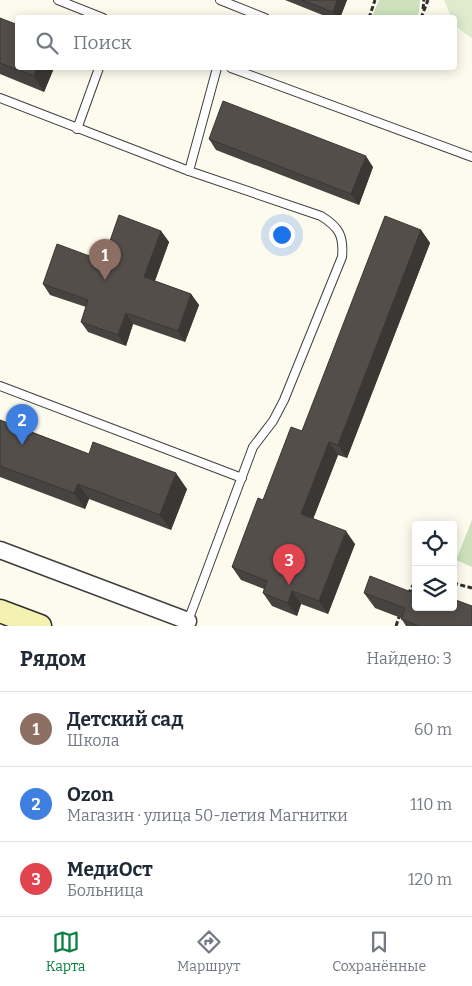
<!DOCTYPE html>
<html lang="ru">
<meta charset="utf-8">
<style>
body{margin:0;font-family:Bitter,serif;background:#f6f6f7;color:#1f2937}
.controls{position:absolute;right:15px;bottom:15px;display:grid;overflow:hidden;border-radius:5px;box-shadow:0 2px 12px #0003}
.controls button{width:45px;height:45px;display:grid;place-items:center;padding:0;border:0;border-bottom:1px solid #e0e1e3;background:#fff;color:#1f2937;font:25px sans-serif}
.you{position:absolute;left:281px;top:234px;width:18px;height:18px;margin:-12px;border:4px solid #fff;border-radius:50%;background:#1a73e8;box-shadow:0 0 0 8px #1a73e833}
.badge{display:grid;place-items:center;width:32px;height:32px;border-radius:50%;background:#0b8043;color:#fff;font-size:16px;font-weight:700}
.pin{position:absolute;translate:-50% -41px;filter:drop-shadow(0 1px 2px #0008)}
.pin::after{content:'';position:absolute;top:26px;width:18px;height:15px;background:inherit;clip-path:polygon(0 0,100% 0,50% 100%)}
.list{margin:0;padding:0;list-style:none}
h2{display:flex;justify-content:space-between;align-items:center;height:65px;margin:0;padding:0 20px;font-size:21px}
h2 small{font-size:16px;font-weight:400;color:#747a83}
.list li{display:grid;grid-template-columns:32px 1fr auto;gap:15px;align-items:center;box-sizing:border-box;height:75px;padding:0 20px;border-top:1px solid #e0e1e3}
.list b{display:block;font-size:19px;white-space:nowrap}
.list p{margin:0;font-size:16px;white-space:nowrap;color:#747a83}
.list em{font-size:16px;font-style:normal;color:#747a83}
.icon{flex:none;width:28px;height:28px;fill:none;stroke:currentColor;stroke-width:2;stroke-linecap:round;stroke-linejoin:round}
.map{position:relative;flex:none;width:472px;height:626px;overflow:hidden}
.search{position:absolute;background:#fff;box-shadow:0 2px 12px #0003;left:15px;right:15px;top:15px;height:55px;display:flex;align-items:center;gap:12px;box-sizing:border-box;padding:0 18px;border-radius:5px;color:#747a83;font-size:19px}
.sheet{height:290px;background:#fff}
nav{display:flex;justify-content:space-around;align-items:center;box-sizing:border-box;height:70px;border-top:1px solid #e0e1e3;background:#fff;font-size:14px;color:#747a83}
nav a{display:grid;justify-items:center;gap:2px}
nav .on{color:#0b8043}
.map>svg:first-child{display:block}
.green{fill:#cde2bc}
.pitch{fill:#deebcc}
.lines{fill:none;stroke-linecap:round;stroke-linejoin:round}
.lane-casing{stroke:#3f3f3f;stroke-width:10}
.street-casing{stroke:#3f3f3f;stroke-width:19}
.secondary-casing{stroke:#2e2e2e;stroke-width:25}
.path{stroke:#2e2e2e;stroke-width:3;stroke-dasharray:5 2.5;stroke-linecap:butt}
.lane{stroke:#fff;stroke-width:8}
.street{stroke:#fff;stroke-width:16}
.secondary{stroke:#f4f2b1;stroke-width:22}
.wall{fill:#474340}
.shaded-wall{fill:#3a3734}
.building{fill:#534e4a;stroke:#3a3734}
</style>
<div class="map">
<svg width="472" height="626" viewBox="0 0 472 626">
<rect width="100%" height="100%" fill="#fdfbee"/>
<g class="green">
<polygon points="379,0 420,0 419,12 417,17 372,17"/>
<polygon points="472,520 472,567 456,560"/>
</g>
<path class="pitch" d="M444 0H472V38C464 33 454 27 454 18L451 17Z"/>
<g class="lines">
<defs>
<g id="lane">
<polyline points="58,0 103,18"/>
<polyline points="220,0 265,18"/>
<polyline points="231,68 472,157"/>
<polyline points="0,98 189,171"/>
<polyline points="77,129 99,68"/>
<polyline points="0,386 242,478"/>
<path d="M188 621 253 447 273 421 284 400 342 257C344 236 339 227 321 216L189 171 217 68"/>
</g>
<polyline id="street" points="0,550 188,621"/>
<polyline id="secondary" points="0,611 40,626"/>
</defs>
<use href="#lane" class="lane-casing"/>
<use href="#street" class="street-casing"/>
<use href="#secondary" class="secondary-casing"/>
<g class="path">
<polyline points="423,9 424,0"/>
<polyline points="369,18 375,0"/>
<polyline points="421,18 428,0"/>
<polyline points="453,583 472,588"/>
<polyline points="408,594 416,580"/>
<polyline points="396,626 400,614"/>
</g>
<use href="#lane" class="lane"/>
<use href="#street" class="street"/>
<use href="#secondary" class="secondary"/>
</g>
<g class="wall">
<polygon points="285,0 347,0 340,18 330,18"/>
<polygon points="0,18 54,68 44,92 0,74"/>
<polygon points="209,139 373,167 359,205 216,150"/>
<polygon points="421,230 430,243 347,458 338,455 313,519 355,544 328,614 301,604 297,616 272,606 263,593 264,589 241,580 232,567 263,500 302,431"/>
<polygon points="161,231 169,242 155,281 191,294 199,305 185,342 133,324 126,346 88,332 81,322 86,307 50,295 43,284 103,261"/>
<polygon points="0,420 89,454 187,489 171,530 89,499 85,509 0,477"/>
<polygon points="411,592 472,626 406,626 401,618 375,608 364,593"/>
</g>
<g class="shaded-wall">
<polygon points="337,0 347,0 340,18 336,18 333,12"/>
<polygon points="37,68 54,68 44,92 34,76"/>
<polygon points="366,156 373,167 359,205 351,194"/>
<polygon points="421,230 430,243 347,458 338,445"/>
<polygon points="161,231 169,242 152,288 144,277"/>
<polygon points="191,294 199,305 185,342 178,331"/>
<polygon points="126,313 133,324 126,346 118,335"/>
<polygon points="329,442 338,455 310,527 301,514"/>
<polygon points="176,473 187,489 171,530 160,515"/>
<polygon points="78,484 89,499 85,509 74,493"/>
<polygon points="346,531 355,544 328,614 319,601"/>
<polygon points="292,591 301,604 297,616 288,603"/>
</g>
<g class="building">
<polygon points="302,0 337,0 333,12"/>
<polygon points="0,18 18,25 18,68 37,68 34,76 0,63"/>
<polygon points="223,101 366,156 351,194 209,139"/>
<polygon points="119,215 161,231 144,277 191,294 178,331 126,313 118,335 81,322 88,300 43,284 57,244 103,261"/>
<polygon points="385,216 421,230 338,445 329,442 301,514 346,531 319,601 292,591 288,603 263,593 267,581 232,567 258,498 263,500 291,427 302,431"/>
<polygon points="0,420 89,454 93,442 176,473 160,515 78,484 74,493 0,466"/>
<polygon points="370,576 411,592 414,584 416,585 416,607 453,607 453,599 472,606 472,626 419,626 401,619 405,608 364,593"/>
</g>
</svg>
<div class="controls">
<button><svg class="icon" aria-label="locate" viewBox="0 0 24 24"><circle cx="12" cy="12" r="6"/><path d="M12 2v4M12 18v4M2 12h4M18 12h4"/></svg></button>
<button><svg class="icon" aria-label="layers" viewBox="0 0 24 24"><path d="M12 4l9 5-9 5-9-5zM3 14l9 5 9-5"/></svg></button>
</div>
<div class="you"></div>
<div class="pin badge" style="left:105px;top:280px;background:#8d6e63">1</div>
<div class="pin badge" style="left:22px;top:445px;background:#3f7fe0">2</div>
<div class="pin badge" style="left:289px;top:585px;background:#e0444e">3</div>
<div class="search"><svg class="icon" aria-label="search" viewBox="0 0 24 24"><circle cx="10" cy="10" r="6"/><path d="M15 15l6 6"/></svg>Поиск</div>
</div>
<section class="sheet">
<h2>Рядом<small>Найдено: 3</small></h2>
<ul class="list">
<li><span class="badge" style="background:#8d6e63">1</span><div><b>Детский сад</b><p>Школа</p></div><em>60 m</em></li>
<li><span class="badge" style="background:#3f7fe0">2</span><div><b>Ozon</b><p>Магазин · улица 50-летия Магнитки</p></div><em>110 m</em></li>
<li><span class="badge" style="background:#e0444e">3</span><div><b>МедиОст</b><p>Больница</p></div><em>120 m</em></li>
</ul>
</section>
<nav>
<a class="on"><svg class="icon" aria-label="map" viewBox="0 0 24 24"><path d="M3 6l6-2 6 2 6-2v14l-6 2-6-2-6 2zM9 4v14M15 6v14"/></svg>Карта</a>
<a><svg class="icon" aria-label="directions" viewBox="0 0 24 24"><path d="M12 3l9 9-9 9-9-9zM9 14v-3h6M13 9l2 2-2 2"/></svg>Маршрут</a>
<a><svg class="icon" aria-label="saved" viewBox="0 0 24 24"><path d="M7 4h10v16l-5-4-5 4z"/></svg>Сохранённые</a>
</nav>
